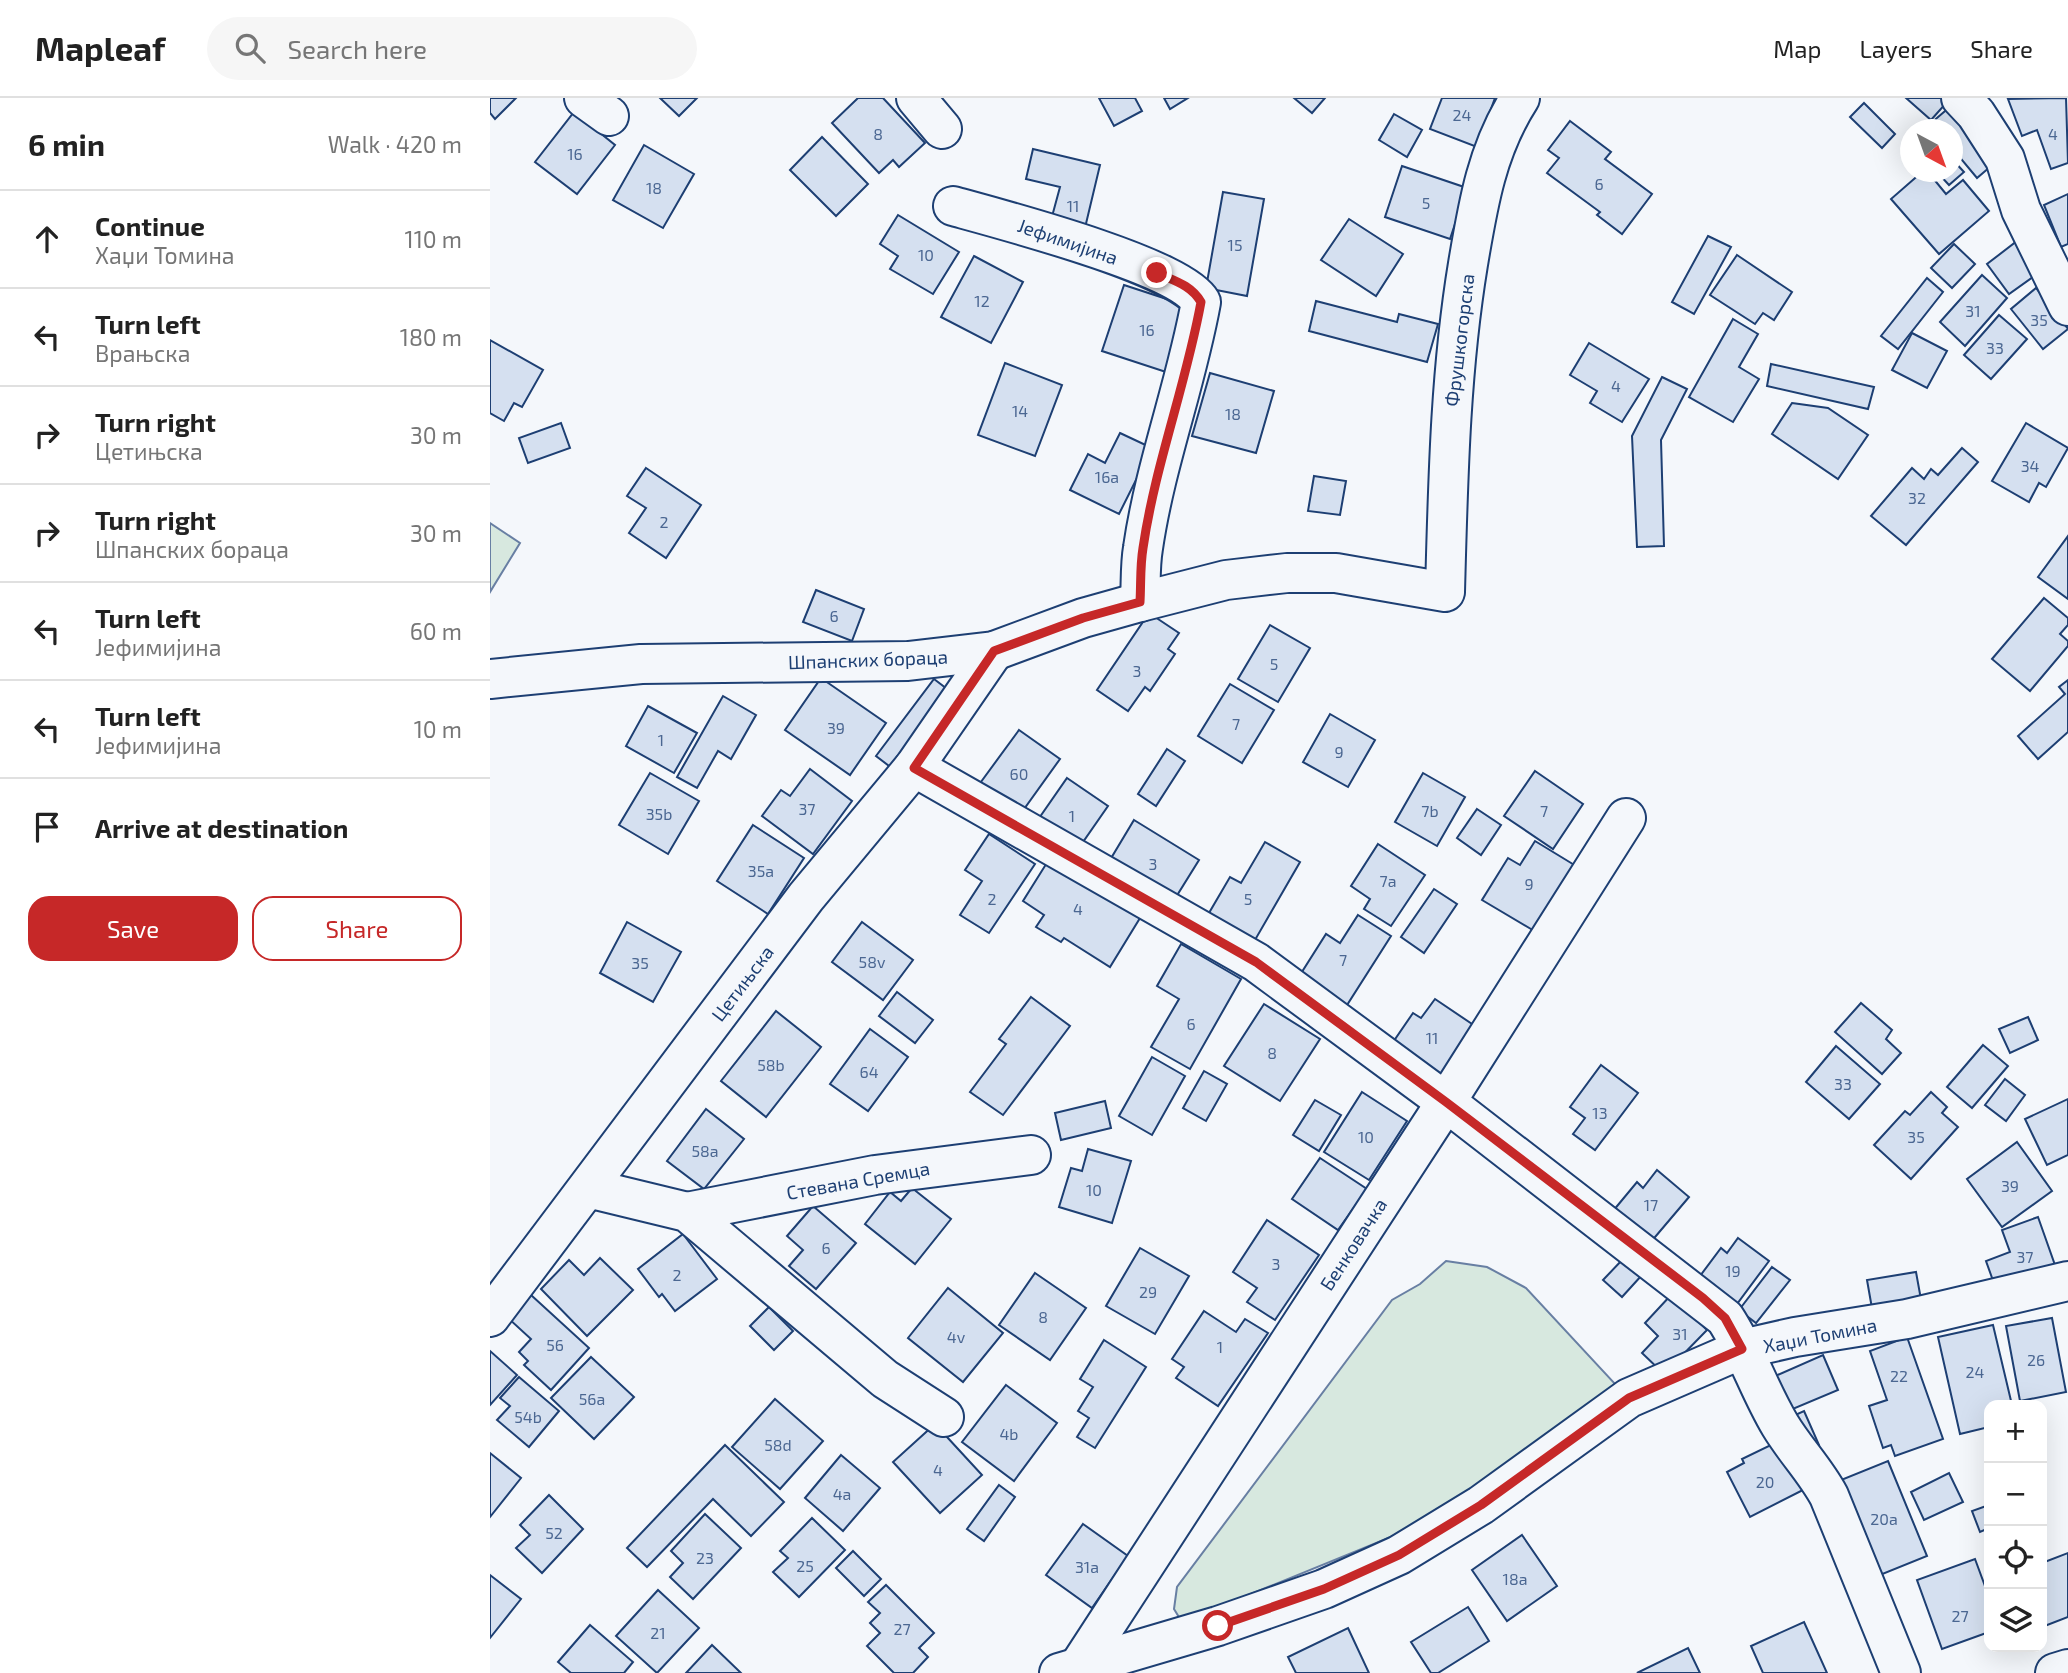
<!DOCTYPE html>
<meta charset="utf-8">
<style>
body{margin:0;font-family:"Exo 2",sans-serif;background:#f6f6f6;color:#222}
.controls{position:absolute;right:21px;bottom:21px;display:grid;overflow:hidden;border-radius:14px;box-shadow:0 7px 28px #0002}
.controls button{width:63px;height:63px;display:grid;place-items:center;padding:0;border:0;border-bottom:2px solid #e0e0e0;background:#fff;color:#222;font:35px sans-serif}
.compass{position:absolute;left:1410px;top:21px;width:63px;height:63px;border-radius:50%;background:#fff;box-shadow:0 7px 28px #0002;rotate:139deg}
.stop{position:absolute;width:21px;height:21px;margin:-16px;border:5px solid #c62828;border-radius:50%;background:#fff}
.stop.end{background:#c62828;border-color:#fff;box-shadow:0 2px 7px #0008}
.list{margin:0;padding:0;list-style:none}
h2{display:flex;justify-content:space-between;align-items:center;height:91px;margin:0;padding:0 28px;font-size:30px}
h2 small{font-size:23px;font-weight:400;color:#767676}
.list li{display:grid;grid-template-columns:46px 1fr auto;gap:21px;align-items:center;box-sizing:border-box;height:98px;padding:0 28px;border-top:2px solid #e0e0e0}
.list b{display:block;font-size:26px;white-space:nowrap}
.list p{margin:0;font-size:23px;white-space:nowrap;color:#767676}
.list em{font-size:23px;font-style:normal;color:#767676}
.actions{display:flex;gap:14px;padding:21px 28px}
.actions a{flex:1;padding:16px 0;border:2px solid #c62828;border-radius:21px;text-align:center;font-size:24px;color:#c62828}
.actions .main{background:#c62828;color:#fff}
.icon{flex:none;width:38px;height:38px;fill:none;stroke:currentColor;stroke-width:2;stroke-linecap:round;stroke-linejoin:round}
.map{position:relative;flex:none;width:1578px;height:1575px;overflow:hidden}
header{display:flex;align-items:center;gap:42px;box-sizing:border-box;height:98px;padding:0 35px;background:#fff;border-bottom:2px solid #e0e0e0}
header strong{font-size:33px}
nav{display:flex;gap:38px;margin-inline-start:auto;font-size:24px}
.search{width:490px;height:63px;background:#f6f6f6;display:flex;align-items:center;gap:18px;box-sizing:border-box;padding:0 24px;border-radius:38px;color:#767676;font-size:26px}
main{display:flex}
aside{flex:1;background:#fff}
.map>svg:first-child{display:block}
.green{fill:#d7e8df;stroke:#687fa3;stroke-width:2}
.building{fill:#d5e0f0;stroke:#1d3f73;stroke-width:2}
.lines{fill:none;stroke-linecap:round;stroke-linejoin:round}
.minor-casing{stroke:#1d3f73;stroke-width:42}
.minor{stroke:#f4f7fb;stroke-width:38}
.route{stroke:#c62828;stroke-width:9}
.labels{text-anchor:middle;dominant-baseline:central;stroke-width:5;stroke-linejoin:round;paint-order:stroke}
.number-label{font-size:16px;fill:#4b6792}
.street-label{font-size:19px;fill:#1d3f73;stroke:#f4f7fb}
</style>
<header>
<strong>Mapleaf</strong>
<div class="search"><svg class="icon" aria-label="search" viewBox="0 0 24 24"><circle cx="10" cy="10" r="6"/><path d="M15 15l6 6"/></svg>Search here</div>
<nav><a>Map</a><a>Layers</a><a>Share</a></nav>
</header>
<main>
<aside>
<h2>6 min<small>Walk · 420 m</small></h2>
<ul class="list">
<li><svg class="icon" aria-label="ahead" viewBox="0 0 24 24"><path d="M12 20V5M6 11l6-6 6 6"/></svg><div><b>Continue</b><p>Хаџи Томина</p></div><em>110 m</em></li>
<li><svg class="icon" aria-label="left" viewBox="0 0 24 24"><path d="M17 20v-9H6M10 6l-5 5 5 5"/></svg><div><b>Turn left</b><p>Врањска</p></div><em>180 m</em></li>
<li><svg class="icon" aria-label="right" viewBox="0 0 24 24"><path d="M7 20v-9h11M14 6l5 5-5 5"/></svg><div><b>Turn right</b><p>Цетињска</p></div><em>30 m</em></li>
<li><svg class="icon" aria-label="right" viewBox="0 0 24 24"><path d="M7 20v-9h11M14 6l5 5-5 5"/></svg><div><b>Turn right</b><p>Шпанских бораца</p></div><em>30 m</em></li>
<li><svg class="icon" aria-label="left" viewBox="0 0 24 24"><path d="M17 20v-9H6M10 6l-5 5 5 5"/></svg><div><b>Turn left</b><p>Јефимијина</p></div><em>60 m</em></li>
<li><svg class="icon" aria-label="left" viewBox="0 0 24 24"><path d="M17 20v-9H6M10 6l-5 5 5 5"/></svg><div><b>Turn left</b><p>Јефимијина</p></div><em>10 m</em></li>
<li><svg class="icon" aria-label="arrive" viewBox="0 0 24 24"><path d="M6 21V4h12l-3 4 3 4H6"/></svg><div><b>Arrive at destination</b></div></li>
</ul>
<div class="actions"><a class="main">Save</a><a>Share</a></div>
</aside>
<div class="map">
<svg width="1578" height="1575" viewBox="0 0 1578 1575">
<rect width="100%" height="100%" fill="#f4f7fb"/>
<g class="green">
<polygon points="0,425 30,445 0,494"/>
<polygon points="956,1163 997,1169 1036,1190 1127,1288 983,1395 901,1439 692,1524 684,1511 687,1489 902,1202 930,1186"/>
</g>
<g class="building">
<polygon points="0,0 26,0 5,21 0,15"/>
<polygon points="170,0 207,0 189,18"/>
<polygon points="368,0 393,0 435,45 409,69 403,62 389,75 342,25"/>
<polygon points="609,0 645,0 652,13 624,28"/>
<polygon points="674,0 698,0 680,11"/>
<polygon points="804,0 835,0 822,15"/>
<polygon points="952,0 1005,0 987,49 940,31"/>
<polygon points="1416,0 1454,0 1458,3 1441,22"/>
<polygon points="1576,0 1578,65 1561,71 1547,32 1532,38 1518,1"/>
<polygon points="1374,5 1405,36 1392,50 1360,19"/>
<polygon points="1461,8 1507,63 1487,80 1462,50 1462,32 1447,32 1441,25"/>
<polygon points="84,14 125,47 87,96 45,64"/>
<polygon points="904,16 932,32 917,59 889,42"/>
<polygon points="1080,23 1121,54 1115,61 1162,96 1132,136 1107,117 1110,114 1057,75 1069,60 1058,52"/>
<polygon points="332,39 378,86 346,118 300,72"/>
<polygon points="154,47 204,76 173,130 123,102"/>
<polygon points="543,51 610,67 594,134 560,126 570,89 536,81"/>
<polygon points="1462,61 1474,74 1459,87 1447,74 1462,74"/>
<polygon points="912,68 977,90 960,141 895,119"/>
<polygon points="1432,74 1438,74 1456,96 1473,82 1499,113 1449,156 1401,101"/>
<polygon points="733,94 774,101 757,198 716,190"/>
<polygon points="1578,96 1578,146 1571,149 1554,107"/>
<polygon points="408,117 469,154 443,196 400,171 408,158 390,146"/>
<polygon points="859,121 913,156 886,198 831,162"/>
<polygon points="1218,138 1241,149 1204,216 1182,204"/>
<polygon points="1527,143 1550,174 1519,196 1497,166"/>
<polygon points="1464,146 1485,166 1462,190 1441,170"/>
<polygon points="1247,157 1302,194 1284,222 1273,215 1265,226 1220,197"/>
<polygon points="484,158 533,184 501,245 451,219"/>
<polygon points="1492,177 1517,200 1475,248 1450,224"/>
<polygon points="1437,180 1453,194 1408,251 1391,238"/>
<polygon points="634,187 701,209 679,275 612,253"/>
<polygon points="1546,190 1578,231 1553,251 1521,211"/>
<polygon points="826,203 907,224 909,216 948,226 937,264 819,233"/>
<polygon points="1509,217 1537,241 1501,281 1474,257"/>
<polygon points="1243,221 1268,236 1249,269 1269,281 1243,324 1199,299"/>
<polygon points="1422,235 1457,253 1437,290 1402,272"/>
<polygon points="0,242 53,272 32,309 24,305 14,323 0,315"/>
<polygon points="1099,245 1159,281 1132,324 1100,305 1107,293 1080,277"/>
<polygon points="515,265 572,287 545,358 488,337"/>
<polygon points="1281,266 1384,289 1378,311 1277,288"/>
<polygon points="720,275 784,293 766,355 702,338"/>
<polygon points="1172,279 1197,291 1171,342 1174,448 1147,449 1142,338"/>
<polygon points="1302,305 1338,310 1378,337 1348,381 1282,336"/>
<polygon points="71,325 80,350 38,365 29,340"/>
<polygon points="1536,325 1578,350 1556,389 1549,385 1539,404 1502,383"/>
<polygon points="630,335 662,350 629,416 580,392 598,356 615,365"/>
<polygon points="1472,350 1488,364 1416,447 1381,418 1422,370 1434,381 1441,371 1448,377"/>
<polygon points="156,370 211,407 176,460 139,435 156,410 137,398"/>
<polygon points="824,378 856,383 850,417 818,413"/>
<polygon points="1578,438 1578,501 1548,479"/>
<polygon points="326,492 374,511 362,543 313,524"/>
<polygon points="1554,500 1578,520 1578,527 1570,536 1578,543 1578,548 1540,593 1502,561"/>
<polygon points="659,515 689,535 678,551 685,556 660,593 655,589 638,613 607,592"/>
<polygon points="780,527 820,550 788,604 748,581"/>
<polygon points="331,580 396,625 360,677 295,632"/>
<polygon points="444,581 461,594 403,671 386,658"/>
<polygon points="1578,582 1578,634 1548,661 1528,638 1575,596 1569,589"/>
<polygon points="740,586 784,612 752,665 708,638"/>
<polygon points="233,598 266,617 241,661 228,653 207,690 187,679"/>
<polygon points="158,608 207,635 184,675 136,648"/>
<polygon points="840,616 885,642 858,689 813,664"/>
<polygon points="529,632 570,661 529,718 488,688"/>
<polygon points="677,651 695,663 666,708 648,696"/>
<polygon points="320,671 362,703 323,756 272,718 291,692 300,698"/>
<polygon points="1045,673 1093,706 1063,751 1014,718"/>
<polygon points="160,675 209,703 178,756 129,727"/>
<polygon points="933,675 975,699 947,748 905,724"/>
<polygon points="577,680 618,708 586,754 545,726"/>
<polygon points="987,711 1011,727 991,757 967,740"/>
<polygon points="644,722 709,762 681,807 617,767"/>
<polygon points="263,727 314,760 278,816 227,783"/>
<polygon points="499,736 545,766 499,835 470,817 492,783 475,772"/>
<polygon points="1045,743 1086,768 1046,834 992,802 1018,760 1030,767"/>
<polygon points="775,744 810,764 765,842 719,815 740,779 751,785"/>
<polygon points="888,746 935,777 901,828 874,811 880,801 861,788"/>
<polygon points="558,763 650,820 620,869 574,840 571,844 546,829 554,817 533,803"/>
<polygon points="944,791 967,806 934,855 911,839"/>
<polygon points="868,817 901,838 857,907 810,877 836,836 850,845"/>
<polygon points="137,824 191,854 163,904 110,875"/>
<polygon points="372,824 423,862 393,902 342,864"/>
<polygon points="691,846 751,881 700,971 661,949 689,901 667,888"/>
<polygon points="407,894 443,922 425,945 389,918"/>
<polygon points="541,899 580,928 513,1017 480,994 516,946 509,941"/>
<polygon points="945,901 985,928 948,983 899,950 923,915 931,920"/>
<polygon points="1371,905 1402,932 1396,941 1411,955 1392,976 1345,934"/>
<polygon points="774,906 830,941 790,1003 734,968"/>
<polygon points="286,913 331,949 276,1019 231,983"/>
<polygon points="1538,919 1548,942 1520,955 1509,931"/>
<polygon points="380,931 418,959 378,1013 340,986"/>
<polygon points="1493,947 1518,968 1482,1010 1457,989"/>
<polygon points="1346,948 1390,986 1359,1021 1316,984"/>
<polygon points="662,959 695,978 662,1037 629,1018"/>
<polygon points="1111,967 1148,995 1105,1052 1083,1036 1095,1020 1080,1009"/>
<polygon points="714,973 737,986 716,1023 693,1010"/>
<polygon points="1515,981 1535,997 1516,1023 1495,1007"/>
<polygon points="872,994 917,1023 879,1082 834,1054"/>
<polygon points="1441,994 1457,1009 1452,1015 1468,1029 1421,1081 1384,1047 1415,1013 1420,1017"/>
<polygon points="1578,1001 1578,1057 1557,1067 1535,1021"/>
<polygon points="825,1002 851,1017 829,1053 803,1037"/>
<polygon points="615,1003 621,1030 571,1042 565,1015"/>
<polygon points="216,1011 254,1041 214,1091 177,1063"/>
<polygon points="1527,1044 1562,1093 1512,1129 1477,1081"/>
<polygon points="598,1051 641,1063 622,1125 569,1109 581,1070 592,1073"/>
<polygon points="830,1060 877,1091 848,1132 802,1101"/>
<polygon points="1167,1072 1199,1099 1160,1145 1123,1113 1147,1084 1153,1090"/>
<polygon points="422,1090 461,1121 425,1166 375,1126 400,1094 411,1103"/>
<polygon points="323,1108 366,1145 326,1191 299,1168 313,1152 297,1138"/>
<polygon points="1548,1119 1566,1170 1506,1191 1496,1163 1520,1154 1512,1132"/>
<polygon points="777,1122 829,1157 785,1222 757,1204 767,1190 743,1174"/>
<polygon points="193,1136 227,1181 185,1213 172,1196 169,1199 148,1171"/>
<polygon points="1248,1140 1279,1163 1244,1210 1207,1182 1231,1150 1237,1155"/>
<polygon points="650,1150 699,1178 665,1236 616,1208"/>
<polygon points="110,1160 143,1192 97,1238 51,1191 79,1162 94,1177"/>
<polygon points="1134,1160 1152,1177 1132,1199 1113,1182"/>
<polygon points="1282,1169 1300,1182 1266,1225 1249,1212"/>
<polygon points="1426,1174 1432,1207 1383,1216 1377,1182"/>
<polygon points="545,1175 596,1210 560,1262 509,1227"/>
<polygon points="458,1190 513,1235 473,1284 418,1240"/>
<polygon points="41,1197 99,1250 61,1292 34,1267 38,1263 29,1254 41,1241 18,1220"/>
<polygon points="1181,1197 1217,1232 1174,1276 1152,1255 1168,1238 1155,1225"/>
<polygon points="279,1209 303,1233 284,1252 260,1228"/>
<polygon points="714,1213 746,1234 755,1221 778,1235 728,1308 686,1280 694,1269 682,1261"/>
<polygon points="1562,1220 1576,1294 1530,1303 1516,1228"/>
<polygon points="1503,1227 1522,1307 1499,1307 1499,1329 1470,1336 1448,1239"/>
<polygon points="1417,1239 1453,1341 1405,1358 1401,1347 1393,1350 1379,1308 1397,1302 1380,1253"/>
<polygon points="614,1242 656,1269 605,1350 587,1339 599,1320 588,1313 603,1289 590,1281"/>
<polygon points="0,1253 27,1277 0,1307"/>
<polygon points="1333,1257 1348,1292 1298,1313 1283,1279"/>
<polygon points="101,1259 144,1299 104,1341 61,1300"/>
<polygon points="29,1279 69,1313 39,1349 7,1322 20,1308 10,1300"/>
<polygon points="516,1287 567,1325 524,1383 472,1344"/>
<polygon points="285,1301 333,1343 290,1391 242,1349"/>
<polygon points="1314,1313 1329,1347 1318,1352 1303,1318"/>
<polygon points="445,1326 492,1377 450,1415 403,1364"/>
<polygon points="1289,1343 1313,1392 1260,1419 1237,1374 1254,1365 1252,1361"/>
<polygon points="235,1347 294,1404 261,1438 223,1401 157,1469 137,1450"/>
<polygon points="0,1355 31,1380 0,1419"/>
<polygon points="351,1357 390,1390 353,1433 315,1400"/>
<polygon points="1398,1363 1437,1458 1390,1477 1351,1382"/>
<polygon points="1459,1375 1473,1404 1434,1422 1421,1394"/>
<polygon points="509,1387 525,1399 494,1443 477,1431"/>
<polygon points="59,1397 93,1431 52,1475 26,1450 40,1437 30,1427"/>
<polygon points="1499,1407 1499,1430 1490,1434 1482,1413"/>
<polygon points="215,1416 251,1450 203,1501 180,1479 193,1465 181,1453"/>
<polygon points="322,1420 355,1452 309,1499 283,1474 298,1460 290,1453"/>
<polygon points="593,1426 638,1458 602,1510 556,1477"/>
<polygon points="1032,1437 1067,1488 1017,1523 982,1472"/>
<polygon points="363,1453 391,1481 374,1498 346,1470"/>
<polygon points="1578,1455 1578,1519 1552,1529 1552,1465"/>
<polygon points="1485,1461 1499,1499 1499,1534 1452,1551 1427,1482"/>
<polygon points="0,1477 31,1501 0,1540"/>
<polygon points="396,1487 444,1535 429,1550 438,1559 423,1575 404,1575 377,1548 390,1535 380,1525 390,1515 378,1504"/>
<polygon points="168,1492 209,1530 167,1575 126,1538"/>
<polygon points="978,1509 999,1543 948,1575 941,1575 921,1544"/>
<polygon points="1314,1524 1337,1575 1273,1575 1261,1548"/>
<polygon points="100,1527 143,1564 134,1575 81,1575 68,1564"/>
<polygon points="858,1530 879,1575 806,1575 798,1559"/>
<polygon points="222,1547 251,1575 196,1575"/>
<polygon points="1198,1550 1210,1575 1147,1575"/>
</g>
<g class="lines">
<defs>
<g id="minor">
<polyline points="94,0 119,18"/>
<polyline points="426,0 452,31"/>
<polyline points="1471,0 1486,16 1515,61 1531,112 1578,208"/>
<path d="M463 108C510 121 690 168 711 204 696 287 665 367 653 450 650 467 651 486 650 504"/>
<path d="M0 581 151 566 418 563 504 553 593 520 650 504 736 482 797 475H846L955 494C958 384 960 275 978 166 988 106 997 51 1030 0"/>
<path d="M424 669 766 864 956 1004 1235 1220C1257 1253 1269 1292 1290 1327 1305 1352 1325 1372 1339 1398L1411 1575"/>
<polyline points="98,1090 197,1114 395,1281 454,1319"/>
<polyline points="197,1114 385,1077 541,1057"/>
<polyline points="0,1219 316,799 424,669 504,553"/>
<polyline points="587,1571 956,1004 1136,720"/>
<polyline points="569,1575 728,1528 834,1491 909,1457 991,1407 1139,1300 1252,1251 1305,1239 1417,1221 1578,1183"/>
<polyline points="1565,1575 1578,1571"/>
</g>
</defs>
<use href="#minor" class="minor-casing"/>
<use href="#minor" class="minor"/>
</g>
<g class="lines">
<path class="route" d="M667 175C685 183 701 187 711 204 696 287 665 367 653 450 650 468 651 486 650 504L593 520 504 553 424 670 766 864 956 1004 1213 1200 1235 1220 1252 1251 1139 1300 991 1407 909 1457 834 1491 728 1528"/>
</g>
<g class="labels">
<g class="number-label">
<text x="972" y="16">24</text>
<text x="388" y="35">8</text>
<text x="1563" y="35">4</text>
<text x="85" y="55">16</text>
<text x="1109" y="85">6</text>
<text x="164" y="89">18</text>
<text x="936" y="104">5</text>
<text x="583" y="107">11</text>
<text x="745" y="146">15</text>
<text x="436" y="156">10</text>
<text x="492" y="202">12</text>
<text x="1483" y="212">31</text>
<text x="1549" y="221">35</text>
<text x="657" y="231">16</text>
<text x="1505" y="249">33</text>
<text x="1126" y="287">4</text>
<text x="530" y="312">14</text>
<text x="743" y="315">18</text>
<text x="1540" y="367">34</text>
<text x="617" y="378">16a</text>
<text x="1427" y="399">32</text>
<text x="174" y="423">2</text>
<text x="344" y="517">6</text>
<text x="784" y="565">5</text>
<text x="647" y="572">3</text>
<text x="746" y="625">7</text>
<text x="346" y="629">39</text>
<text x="171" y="641">1</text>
<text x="849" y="653">9</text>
<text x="529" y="675">60</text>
<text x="317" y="710">37</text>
<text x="940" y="712">7b</text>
<text x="1054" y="712">7</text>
<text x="169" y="715">35b</text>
<text x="582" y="717">1</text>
<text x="663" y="765">3</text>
<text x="271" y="772">35a</text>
<text x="898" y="782">7a</text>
<text x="1039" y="785">9</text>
<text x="502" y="800">2</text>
<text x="758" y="800">5</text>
<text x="588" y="810">4</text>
<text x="853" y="861">7</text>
<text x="382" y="863">58v</text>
<text x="150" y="864">35</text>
<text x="701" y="925">6</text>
<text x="942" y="939">11</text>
<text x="782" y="954">8</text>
<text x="281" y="966">58b</text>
<text x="379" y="973">64</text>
<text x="1353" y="985">33</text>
<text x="1110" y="1014">13</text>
<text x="876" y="1038">10</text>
<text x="1426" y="1038">35</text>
<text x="215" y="1052">58a</text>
<text x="1520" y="1087">39</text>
<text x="604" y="1091">10</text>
<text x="1161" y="1106">17</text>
<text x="336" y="1149">6</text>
<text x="1535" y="1158">37</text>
<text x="786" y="1165">3</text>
<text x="1243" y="1172">19</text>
<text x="187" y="1176">2</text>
<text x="658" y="1193">29</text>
<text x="553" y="1218">8</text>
<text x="1190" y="1235">31</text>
<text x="466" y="1238">4v</text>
<text x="65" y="1246">56</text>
<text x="730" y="1248">1</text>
<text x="1546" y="1261">26</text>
<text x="1485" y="1273">24</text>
<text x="1409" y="1277">22</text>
<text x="102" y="1300">56a</text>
<text x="38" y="1318">54b</text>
<text x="519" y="1335">4b</text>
<text x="288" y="1346">58d</text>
<text x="448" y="1371">4</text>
<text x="1275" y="1383">20</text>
<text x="352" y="1395">4a</text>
<text x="1394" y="1420">20a</text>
<text x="64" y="1434">52</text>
<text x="215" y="1459">23</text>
<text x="315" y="1467">25</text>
<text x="597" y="1468">31a</text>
<text x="1025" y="1480">18a</text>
<text x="1470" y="1517">27</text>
<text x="412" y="1530">27</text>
<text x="168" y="1534">21</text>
</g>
<g class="street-label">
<text transform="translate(578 143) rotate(19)">Јефимијина</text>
<text transform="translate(969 242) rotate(-83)">Фрушкогорска</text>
<text transform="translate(378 561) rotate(-2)">Шпанских бораца</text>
<text transform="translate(252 885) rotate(-53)">Цетињска</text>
<text transform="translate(368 1082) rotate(-10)">Стевана Сремца</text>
<text transform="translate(863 1146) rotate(-57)">Бенковачка</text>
<text transform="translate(1330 1237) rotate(-11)">Хаџи Томина</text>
</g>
</g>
</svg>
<div class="controls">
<button>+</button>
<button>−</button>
<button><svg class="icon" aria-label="locate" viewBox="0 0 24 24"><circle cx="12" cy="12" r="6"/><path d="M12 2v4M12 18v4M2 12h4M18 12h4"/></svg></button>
<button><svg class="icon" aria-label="layers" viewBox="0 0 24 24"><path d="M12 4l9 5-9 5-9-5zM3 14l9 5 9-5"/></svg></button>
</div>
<svg class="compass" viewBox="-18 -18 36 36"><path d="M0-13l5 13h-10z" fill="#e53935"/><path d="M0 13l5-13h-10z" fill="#767676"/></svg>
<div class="stop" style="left:728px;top:1528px"></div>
<div class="stop end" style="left:667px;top:175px"></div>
</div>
</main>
